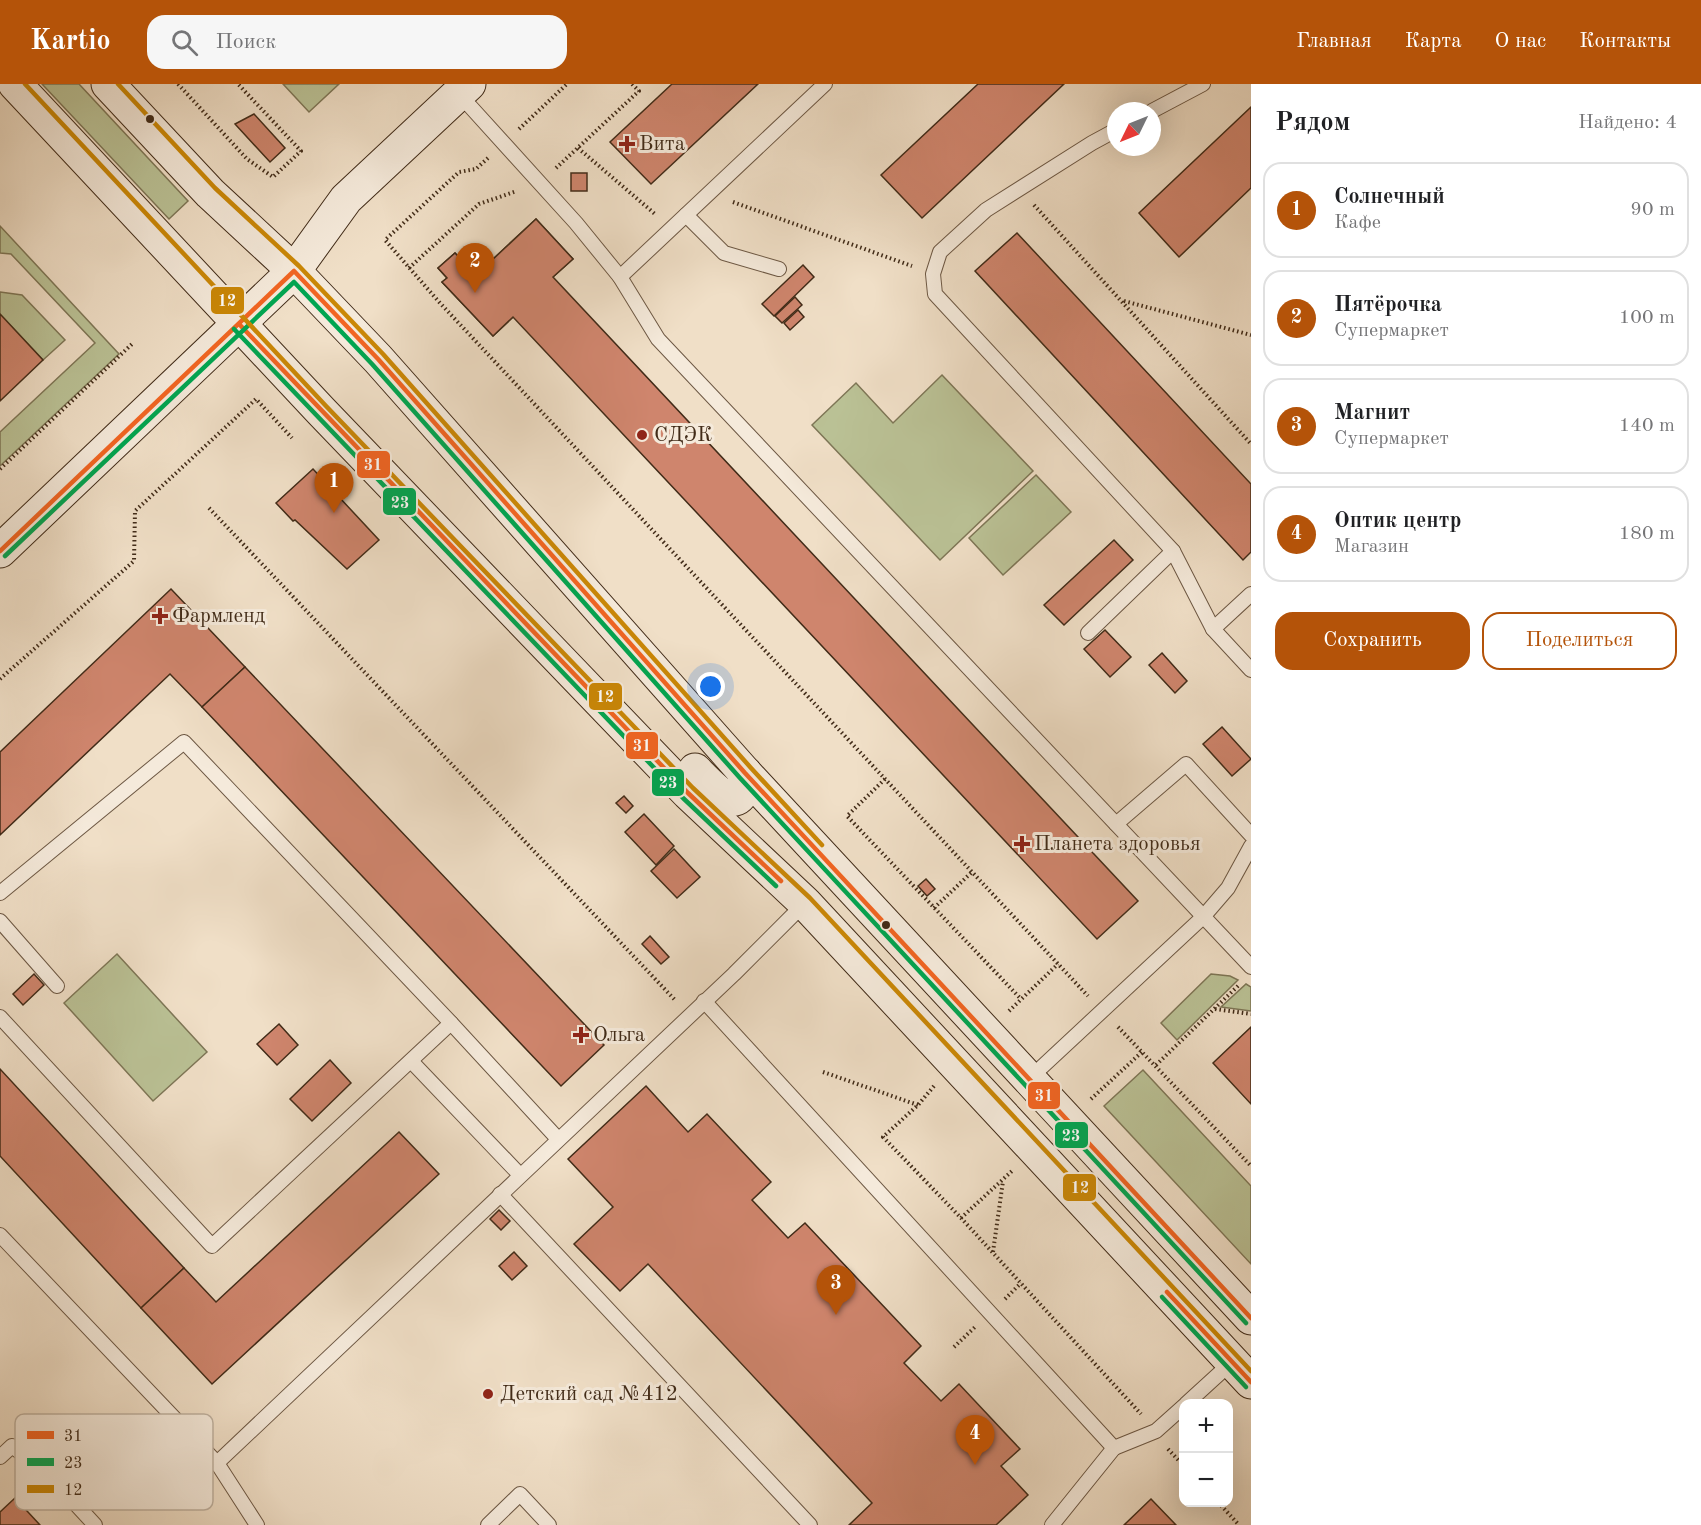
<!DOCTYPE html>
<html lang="ru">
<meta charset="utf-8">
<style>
body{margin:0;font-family:"Old Standard TT",serif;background:#f6f6f6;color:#202124}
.controls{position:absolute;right:18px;bottom:18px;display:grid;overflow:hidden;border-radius:12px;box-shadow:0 6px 24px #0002}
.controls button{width:54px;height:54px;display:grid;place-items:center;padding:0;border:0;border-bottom:2px solid #e0e0e0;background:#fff;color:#202124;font:30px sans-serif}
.compass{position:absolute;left:1107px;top:18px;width:54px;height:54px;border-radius:50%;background:#fff;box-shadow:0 6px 24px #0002;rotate:227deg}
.you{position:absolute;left:711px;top:603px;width:21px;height:21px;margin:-15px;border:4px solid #fff;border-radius:50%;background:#1a73e8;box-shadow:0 0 0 9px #1a73e833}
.badge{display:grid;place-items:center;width:39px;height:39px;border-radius:50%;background:#b45309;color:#fff;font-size:20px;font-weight:700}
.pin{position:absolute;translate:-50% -50px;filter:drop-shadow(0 2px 3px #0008)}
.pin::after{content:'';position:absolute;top:32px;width:21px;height:18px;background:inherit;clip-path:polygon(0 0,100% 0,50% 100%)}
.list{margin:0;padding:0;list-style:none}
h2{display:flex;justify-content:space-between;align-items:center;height:78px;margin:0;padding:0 24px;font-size:26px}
h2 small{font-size:20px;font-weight:400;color:#757577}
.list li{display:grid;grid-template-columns:39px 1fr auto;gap:18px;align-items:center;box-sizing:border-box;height:96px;margin:0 12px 12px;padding:0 12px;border:2px solid #e0e0e0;border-radius:18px}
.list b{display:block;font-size:22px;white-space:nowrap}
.list p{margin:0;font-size:20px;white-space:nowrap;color:#757577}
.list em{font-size:20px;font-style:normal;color:#757577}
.actions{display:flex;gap:12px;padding:18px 24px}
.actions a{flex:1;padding:14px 0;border:2px solid #b45309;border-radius:18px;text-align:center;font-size:21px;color:#b45309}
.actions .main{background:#b45309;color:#fff}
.icon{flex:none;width:33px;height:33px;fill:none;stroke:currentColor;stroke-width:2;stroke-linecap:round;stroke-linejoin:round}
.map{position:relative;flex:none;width:1251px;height:1441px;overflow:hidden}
header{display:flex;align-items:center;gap:36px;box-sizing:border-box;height:84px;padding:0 30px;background:#b45309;color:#fff}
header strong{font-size:28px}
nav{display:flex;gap:33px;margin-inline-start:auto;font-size:21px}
.search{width:420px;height:54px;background:#f6f6f6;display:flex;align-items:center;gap:15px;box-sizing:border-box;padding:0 21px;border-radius:18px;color:#757577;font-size:22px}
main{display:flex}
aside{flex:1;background:#fff}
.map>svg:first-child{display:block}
.green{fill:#bac195;stroke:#7e7656;stroke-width:1.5}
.building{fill:#cf856d;stroke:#412b18;stroke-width:1.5}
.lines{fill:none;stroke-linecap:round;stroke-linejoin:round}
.lane-casing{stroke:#6d5844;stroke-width:16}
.secondary-casing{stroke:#412b18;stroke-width:35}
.path{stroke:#412b18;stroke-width:4;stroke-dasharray:1.5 3;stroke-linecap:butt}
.lane{stroke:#f5eadb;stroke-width:14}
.secondary{stroke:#f5eadb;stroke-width:33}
.bus-1-casing{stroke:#f5eadb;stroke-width:9}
.bus-2-casing{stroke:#f5eadb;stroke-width:9}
.bus-3-casing{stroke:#f5eadb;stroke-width:9}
.bus-1{stroke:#f26522;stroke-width:4.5}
.bus-2{stroke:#00a651;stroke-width:4.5}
.bus-3{stroke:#ca8706;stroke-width:4.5}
.bus-dot{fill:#412b18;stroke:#f5eadb;stroke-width:2}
.poi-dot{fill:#8f2418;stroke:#f5eadb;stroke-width:2}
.labels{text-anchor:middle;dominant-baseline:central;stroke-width:6;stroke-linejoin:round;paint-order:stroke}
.poi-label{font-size:21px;fill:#412b18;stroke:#f5eadb;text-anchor:start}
.key{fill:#f5eadb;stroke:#bfb1a0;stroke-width:1.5}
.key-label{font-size:16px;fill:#412b18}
.line-badge{stroke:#f5eadb;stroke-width:2}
.badge-label{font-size:16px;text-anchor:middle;font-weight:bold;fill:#fff}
</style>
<header>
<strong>Kartio</strong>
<div class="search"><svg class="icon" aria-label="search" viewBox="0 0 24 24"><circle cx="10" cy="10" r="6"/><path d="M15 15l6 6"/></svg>Поиск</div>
<nav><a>Главная</a><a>Карта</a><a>О нас</a><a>Контакты</a></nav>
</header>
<main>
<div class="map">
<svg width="1251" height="1441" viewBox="0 0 1251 1441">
<rect width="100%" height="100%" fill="#f0dfc7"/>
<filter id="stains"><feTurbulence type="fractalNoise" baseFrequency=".00333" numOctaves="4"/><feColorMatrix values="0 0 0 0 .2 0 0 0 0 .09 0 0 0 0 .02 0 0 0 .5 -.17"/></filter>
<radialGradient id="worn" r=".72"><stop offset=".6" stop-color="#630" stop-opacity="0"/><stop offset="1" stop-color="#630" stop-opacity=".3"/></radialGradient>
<g class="green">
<polygon points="42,0 79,0 188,117 169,135"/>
<polygon points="283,0 339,0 309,28"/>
<polygon points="0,142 119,270 0,382 0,348 95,259 11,170 0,169"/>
<polygon points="0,208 22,211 65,256 43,276 0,230"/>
<polygon points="942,291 1033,387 940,476 812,341 856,299 893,339"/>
<polygon points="1036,391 1071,428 1003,491 969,454"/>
<polygon points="117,870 207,968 153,1017 64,919"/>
<polygon points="1211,890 1230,892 1238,896 1177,956 1161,939"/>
<polygon points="1246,900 1251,903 1251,927 1221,923"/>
<polygon points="1143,986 1251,1102 1251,1180 1104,1022"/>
</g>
<g class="building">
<polygon points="672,0 758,0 651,100 610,58"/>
<polygon points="978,0 1064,0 922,134 881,91"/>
<polygon points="1251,23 1251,104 1179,173 1139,129"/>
<polygon points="254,30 285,64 270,78 235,40"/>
<rect x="571" y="89" width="16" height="18"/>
<polygon points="536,135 573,175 553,193 549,188 507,227 513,233 493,252 442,198 447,194 438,184 455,169 476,191"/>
<polygon points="536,135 573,175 553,193 1138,817 1097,855 513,233 493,252 442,198 447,194 438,184 455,169 476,191"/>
<polygon points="1017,149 1251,400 1251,468 1243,476 975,187"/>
<polygon points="803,181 814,193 774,232 762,220"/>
<polygon points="795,213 802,221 782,239 775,232"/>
<polygon points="798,226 804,233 790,246 784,239"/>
<polygon points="0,230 43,276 0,317"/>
<polygon points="313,385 379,456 347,485 295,436 293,437 276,419"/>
<polygon points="1114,456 1133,476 1064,541 1044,521"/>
<polygon points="171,505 245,583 202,623 170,590 0,751 0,668"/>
<polygon points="1105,546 1131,573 1110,593 1084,565"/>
<polygon points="1162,569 1187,597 1175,609 1149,581"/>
<polygon points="245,583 604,961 561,1002 202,623"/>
<polygon points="1222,643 1251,675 1232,692 1203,660"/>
<polygon points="624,712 633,722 626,729 616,719"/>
<polygon points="644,730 674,762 656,781 625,748"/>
<polygon points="674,765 700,793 677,814 651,787"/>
<polygon points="926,795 935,805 927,812 918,802"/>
<polygon points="650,852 669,873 661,880 642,860"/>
<polygon points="34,890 44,901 23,921 13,910"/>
<polygon points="279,940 298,961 277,981 257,960"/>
<polygon points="1251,943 1251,1020 1213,979"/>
<polygon points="330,976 351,999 312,1037 290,1015"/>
<polygon points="0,985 184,1184 141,1224 0,1072"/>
<polygon points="646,1002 688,1048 707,1030 771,1098 752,1116 788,1154 805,1139 921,1262 904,1279 941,1317 959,1300 1020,1365 1001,1382 1028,1411 996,1441 849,1441 872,1419 648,1180 620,1207 574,1160 613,1123 568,1075"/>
<polygon points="399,1048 439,1090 212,1300 141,1224 184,1184 216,1218"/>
<polygon points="499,1126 510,1137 501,1146 490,1135"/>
<polygon points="514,1168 527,1182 512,1196 499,1182"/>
<polygon points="15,1414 40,1441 0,1441 0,1428"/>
<polygon points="1151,1415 1176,1441 1124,1441"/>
</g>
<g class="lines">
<defs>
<g id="lane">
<polyline points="459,10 576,139 620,193 658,255 1251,883"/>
<polyline points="1152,27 1203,0"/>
<polyline points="1116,46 1092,59 986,126 940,168 933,190 935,210 1173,467 1213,545 1251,586"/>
<polyline points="686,131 724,169 779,185"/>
<polyline points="620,193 825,0"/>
<polyline points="1213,545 1251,510"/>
<polyline points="1088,549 1173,467"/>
<polyline points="1116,740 1186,680 1251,751"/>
<polyline points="0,809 184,658 451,939 558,1055"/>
<polyline points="0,837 57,902"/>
<polyline points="704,917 1114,1364 1156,1347 1184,1322"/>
<polyline points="0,933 212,1162 451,939"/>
<polyline points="411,977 520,1091"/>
<polyline points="1029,995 1203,833 1228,804 1251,762"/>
<polyline points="500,1110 810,1441"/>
<polyline points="0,1151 217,1379 734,890 805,819"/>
<polyline points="1186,1320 1232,1278"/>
<polyline points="0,1373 12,1362 48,1390"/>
<polyline points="95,1441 48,1390 217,1379 257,1441"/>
<polyline points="488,1441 520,1410 549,1441"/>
<polyline points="1052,1441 1114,1364"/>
</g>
<g id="secondary">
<polyline points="15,0 321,327 688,709 805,819 1251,1298"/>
<polyline points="108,0 210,109 294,187 378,275 745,689 1251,1234"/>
<polyline points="0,467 294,187 346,115 469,0"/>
<path d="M695 686C713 704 744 740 745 689"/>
</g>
</defs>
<use href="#lane" class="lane-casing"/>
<use href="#secondary" class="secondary-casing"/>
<g class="path">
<polyline points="178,0 247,75 273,93 301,67 238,0"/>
<polyline points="519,45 567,0"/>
<polyline points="578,64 655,130"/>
<polyline points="488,74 476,85 459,88 385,156 440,219 1088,912"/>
<polyline points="556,84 639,7 632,0"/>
<polyline points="733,118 912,182"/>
<polyline points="1034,121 1251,360"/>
<polyline points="409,184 479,120 517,107"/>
<polyline points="1124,217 1251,251"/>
<polyline points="0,385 132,260"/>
<polyline points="209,424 676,917"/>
<polyline points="0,595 134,477 135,427 256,315 292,354"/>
<polyline points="885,695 847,732 1021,915"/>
<polyline points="934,824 972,788"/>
<polyline points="1215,925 1251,930"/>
<polyline points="1009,927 1058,880"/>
<polyline points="1118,943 1251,1082"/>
<polyline points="1156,981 1240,900"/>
<polyline points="823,988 918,1021"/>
<polyline points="934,1002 918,1021 883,1053 961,1134 1141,1330"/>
<polyline points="1091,1015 1143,967"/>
<polyline points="961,1134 1012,1087"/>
<polyline points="993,1168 1003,1097"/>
<polyline points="1005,1215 1021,1199"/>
<polyline points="954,1263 975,1243"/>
<polyline points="1168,1365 1184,1382"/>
<polyline points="1218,1418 1239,1441"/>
</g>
<use href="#lane" class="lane"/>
<use href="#secondary" class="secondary"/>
<defs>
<g id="bus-1">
<polyline points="239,240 688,709 781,797"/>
<polyline points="0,467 294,187 378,275 745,689 1251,1234"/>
<polyline points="1167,1208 1251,1298"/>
</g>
<g id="bus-2">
<polyline points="234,245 683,714 776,802"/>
<polyline points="5,472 294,198 372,280 740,694 1246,1239"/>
<polyline points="1162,1213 1246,1303"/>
</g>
<g id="bus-3">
<polyline points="25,0 326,322 693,704 810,814 1251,1287"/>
<polyline points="118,0 215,104 299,182 383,270 751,684 822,761"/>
</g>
</defs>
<use href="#bus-1" class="bus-1-casing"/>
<use href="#bus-2" class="bus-2-casing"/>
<use href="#bus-3" class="bus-3-casing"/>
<use href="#bus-1" class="bus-1"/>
<use href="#bus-2" class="bus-2"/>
<use href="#bus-3" class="bus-3"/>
</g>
<g class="bus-dot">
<circle cx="150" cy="35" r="5"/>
<circle cx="886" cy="841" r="5"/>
</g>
<g class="poi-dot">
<path d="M624 51h6v6h6v6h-6v6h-6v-6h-6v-6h6z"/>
<circle cx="642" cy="351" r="6"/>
<path d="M157 523h6v6h6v6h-6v6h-6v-6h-6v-6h6z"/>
<path d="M1019 751h6v6h6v6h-6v6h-6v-6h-6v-6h6z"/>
<path d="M578 942h6v6h6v6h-6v6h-6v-6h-6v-6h6z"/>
<circle cx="488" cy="1310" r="6"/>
</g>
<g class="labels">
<g class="poi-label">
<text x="639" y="60">Вита</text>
<text x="654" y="351">СДЭК</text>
<text x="172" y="532">Фармленд</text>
<text x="1034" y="760">Планета здоровья</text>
<text x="593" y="951">Ольга</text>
<text x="500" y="1310">Детский сад №412</text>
</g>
</g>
<rect x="15" y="1330" width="198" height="96" rx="9" class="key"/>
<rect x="27" y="1347" width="27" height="8" fill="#f26522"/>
<rect x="27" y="1374" width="27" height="8" fill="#00a651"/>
<rect x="27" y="1401" width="27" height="8" fill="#ca8706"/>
<g class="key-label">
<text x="64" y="1357">31</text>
<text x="64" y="1384">23</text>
<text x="64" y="1411">12</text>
</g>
<g class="line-badge">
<rect x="210" y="202" width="35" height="29" rx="6" fill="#ca8706"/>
<rect x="356" y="366" width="35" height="29" rx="6" fill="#f26522"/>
<rect x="382" y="403" width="35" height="29" rx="6" fill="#00a651"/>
<rect x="588" y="598" width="35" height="29" rx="6" fill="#ca8706"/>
<rect x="625" y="647" width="34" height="29" rx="6" fill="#f26522"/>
<rect x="651" y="684" width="34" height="29" rx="6" fill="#00a651"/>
<rect x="1027" y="997" width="34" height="29" rx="6" fill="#f26522"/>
<rect x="1054" y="1037" width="35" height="28" rx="6" fill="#00a651"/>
<rect x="1062" y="1089" width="35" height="29" rx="6" fill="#ca8706"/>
</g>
<g class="badge-label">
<text x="227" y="222">12</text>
<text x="373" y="386">31</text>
<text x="400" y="424">23</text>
<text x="605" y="618">12</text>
<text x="642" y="667">31</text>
<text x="668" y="704">23</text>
<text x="1044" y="1017">31</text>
<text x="1071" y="1057">23</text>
<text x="1080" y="1109">12</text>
</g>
<rect width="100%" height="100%" filter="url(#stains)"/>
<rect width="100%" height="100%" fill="url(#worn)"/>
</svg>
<div class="controls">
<button>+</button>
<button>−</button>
</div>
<svg class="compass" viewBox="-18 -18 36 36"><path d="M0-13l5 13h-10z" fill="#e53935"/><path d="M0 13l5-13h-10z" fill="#757577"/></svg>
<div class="you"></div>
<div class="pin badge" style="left:334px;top:429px">1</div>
<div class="pin badge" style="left:475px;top:209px">2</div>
<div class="pin badge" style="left:836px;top:1231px">3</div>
<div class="pin badge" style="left:975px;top:1381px">4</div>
</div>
<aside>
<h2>Рядом<small>Найдено: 4</small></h2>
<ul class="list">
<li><span class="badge">1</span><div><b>Солнечный</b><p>Кафе</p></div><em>90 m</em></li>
<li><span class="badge">2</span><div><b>Пятёрочка</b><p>Супермаркет</p></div><em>100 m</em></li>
<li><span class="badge">3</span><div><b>Магнит</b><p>Супермаркет</p></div><em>140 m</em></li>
<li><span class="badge">4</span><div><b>Оптик центр</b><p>Магазин</p></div><em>180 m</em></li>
</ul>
<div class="actions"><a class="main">Сохранить</a><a>Поделиться</a></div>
</aside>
</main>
